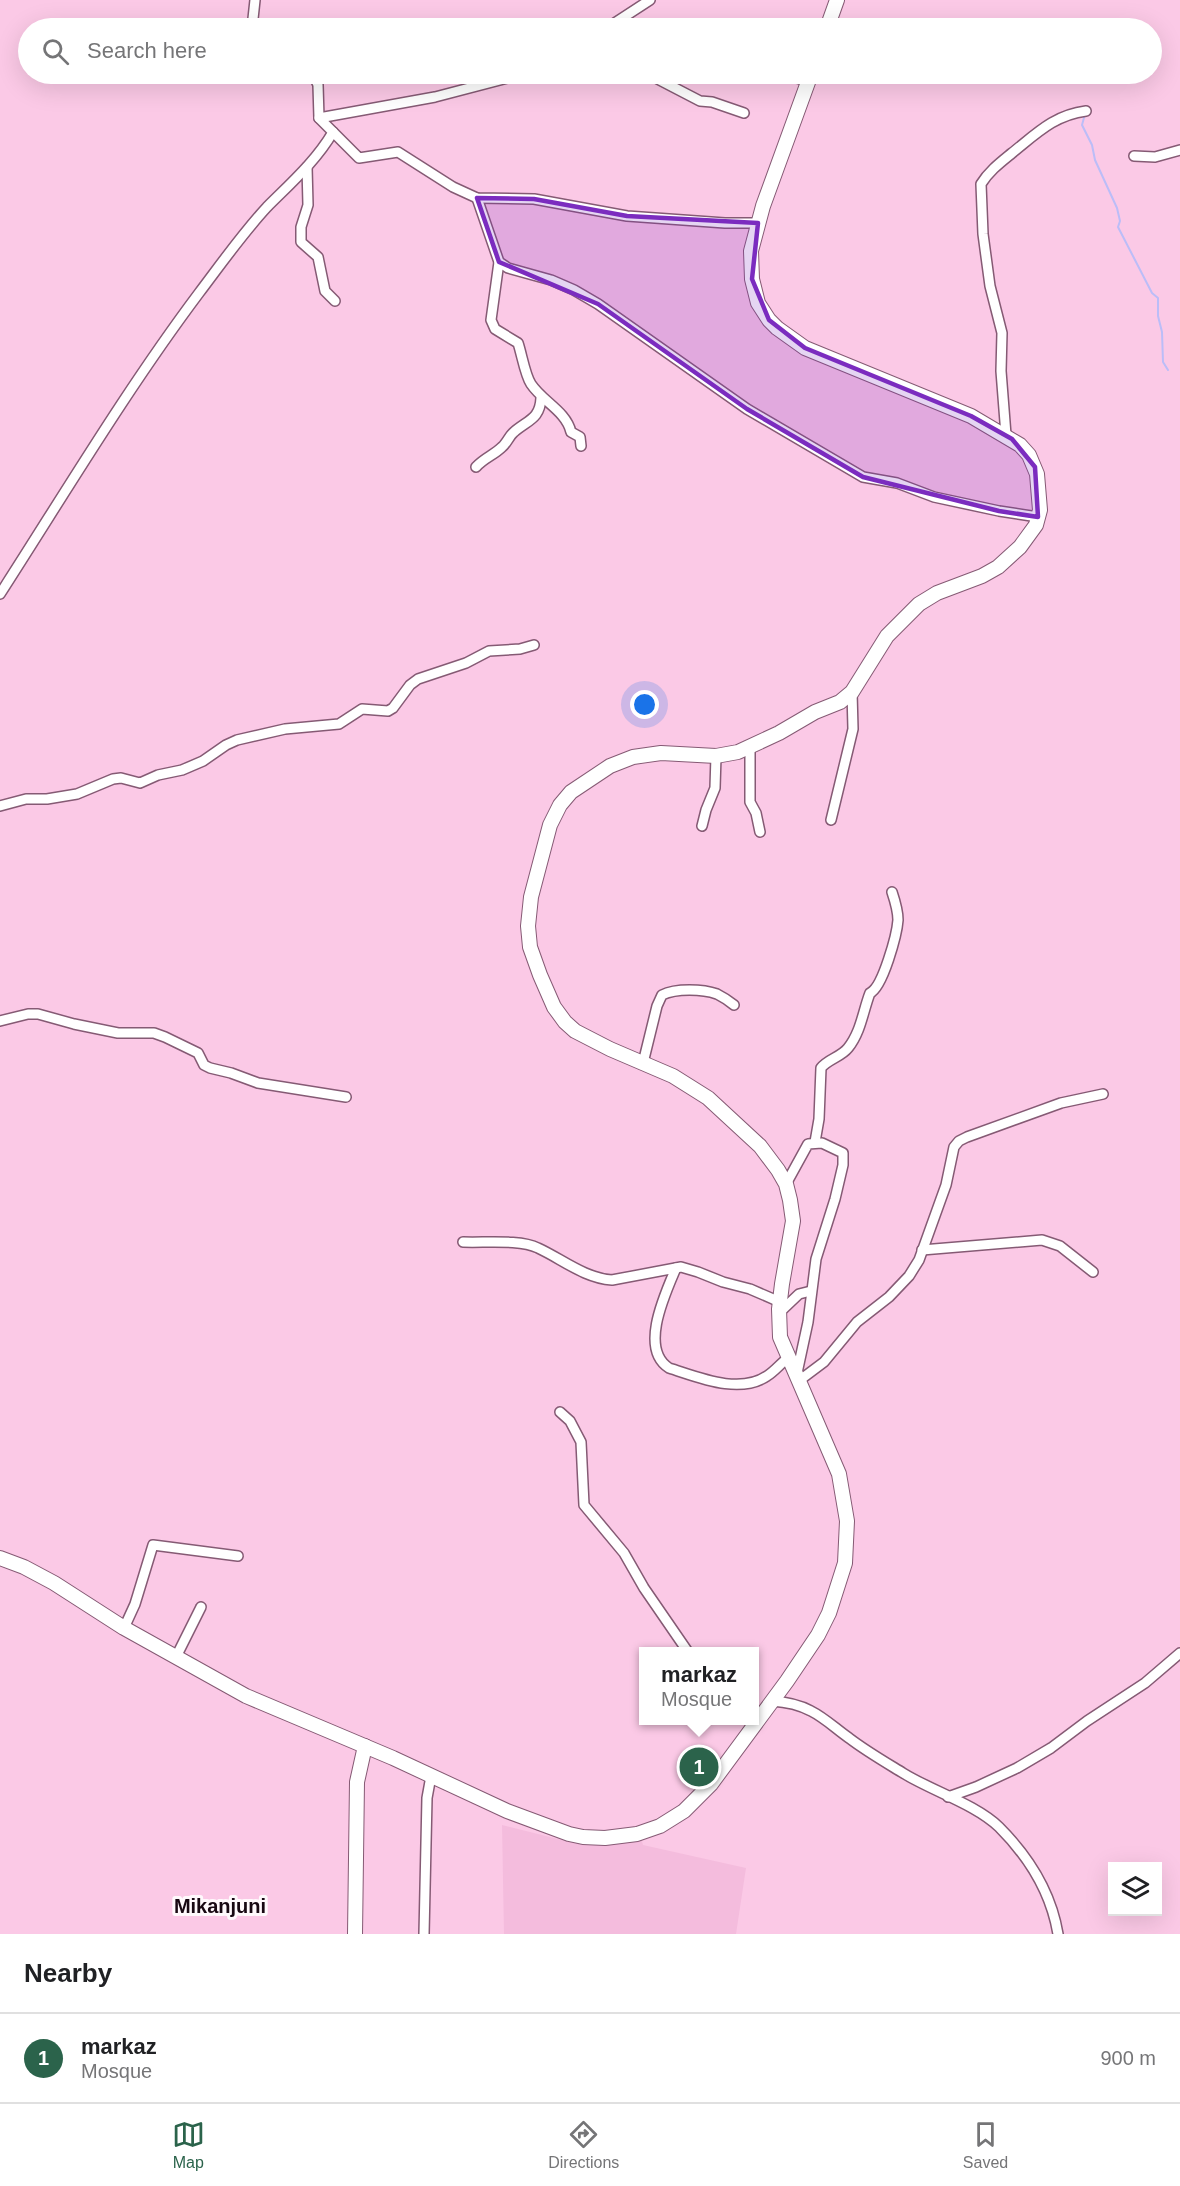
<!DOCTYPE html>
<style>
body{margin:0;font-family:Arial,sans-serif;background:#f6f6f6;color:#202124}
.controls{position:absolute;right:18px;bottom:18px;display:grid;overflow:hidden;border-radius:0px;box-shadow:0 6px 24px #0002}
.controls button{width:54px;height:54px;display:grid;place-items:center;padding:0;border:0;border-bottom:2px solid #e0e0e0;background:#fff;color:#202124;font:30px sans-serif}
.you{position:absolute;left:645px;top:705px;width:21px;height:21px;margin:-15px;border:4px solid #fff;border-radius:50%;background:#1a73e8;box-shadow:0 0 0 9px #1a73e833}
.badge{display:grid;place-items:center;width:39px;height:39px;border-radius:50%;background:#2b634b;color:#fff;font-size:20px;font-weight:700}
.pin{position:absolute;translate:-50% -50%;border:3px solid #fff;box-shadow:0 2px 6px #0006}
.popup{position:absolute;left:639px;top:1647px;width:120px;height:78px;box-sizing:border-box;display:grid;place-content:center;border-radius:0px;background:#fff;filter:drop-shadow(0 2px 4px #0005);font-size:20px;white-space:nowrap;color:#757577}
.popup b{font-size:22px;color:#202124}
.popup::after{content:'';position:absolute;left:50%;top:100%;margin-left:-12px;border:12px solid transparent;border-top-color:#fff}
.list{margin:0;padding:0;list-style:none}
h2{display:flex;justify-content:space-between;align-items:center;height:78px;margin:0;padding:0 24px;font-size:26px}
h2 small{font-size:20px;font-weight:400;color:#757577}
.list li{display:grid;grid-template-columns:39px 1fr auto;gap:18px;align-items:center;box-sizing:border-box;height:90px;padding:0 24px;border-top:2px solid #e0e0e0}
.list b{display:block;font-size:22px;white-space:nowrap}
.list p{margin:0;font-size:20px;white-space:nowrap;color:#757577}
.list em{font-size:20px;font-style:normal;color:#757577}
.icon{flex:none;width:33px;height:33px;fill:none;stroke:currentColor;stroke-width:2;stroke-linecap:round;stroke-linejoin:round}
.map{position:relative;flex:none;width:1180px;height:1934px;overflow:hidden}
.search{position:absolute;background:#fff;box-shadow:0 6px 24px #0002;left:18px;right:18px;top:18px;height:66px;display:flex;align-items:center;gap:15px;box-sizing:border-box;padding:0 21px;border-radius:33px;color:#757577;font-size:22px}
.sheet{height:168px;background:#fff}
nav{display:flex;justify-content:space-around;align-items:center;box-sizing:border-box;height:84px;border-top:2px solid #e0e0e0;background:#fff;font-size:16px;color:#757577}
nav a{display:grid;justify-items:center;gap:3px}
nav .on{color:#2b634b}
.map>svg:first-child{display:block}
.built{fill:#f4bcdd}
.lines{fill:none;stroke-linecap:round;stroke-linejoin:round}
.stream{stroke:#bbbdf8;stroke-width:2}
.street-casing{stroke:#855a74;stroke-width:12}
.secondary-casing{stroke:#855a74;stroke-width:16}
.street{stroke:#fff;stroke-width:9}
.secondary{stroke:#fff;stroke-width:14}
.marked{fill:#7b2cbf;fill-opacity:0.2;stroke:#7b2cbf;stroke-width:4.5;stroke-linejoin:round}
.labels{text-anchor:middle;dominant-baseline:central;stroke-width:6;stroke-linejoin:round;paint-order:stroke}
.quarter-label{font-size:20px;font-weight:bold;fill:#180812;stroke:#fff9fc}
</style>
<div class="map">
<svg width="1180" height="1934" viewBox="0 0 1180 1934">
<rect width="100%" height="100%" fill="#fbc9e6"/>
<polygon class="built" points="502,1825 582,1845 619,1844 641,1838 643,1845 746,1868 736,1934 504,1934"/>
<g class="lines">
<polyline class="stream" points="1085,114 1082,125 1092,145 1095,160 1117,208 1120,221 1118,227 1152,293 1158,298 1158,316 1162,332 1163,362 1168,370"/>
<defs>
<g id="street">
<polyline points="252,28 255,0"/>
<polyline points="607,28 650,0"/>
<polyline points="313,74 318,85 319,118"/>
<polyline points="648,74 700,101 712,102 744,113"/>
<polyline points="781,74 808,81"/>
<polyline points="333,132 359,158 398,152 453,187 477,198 534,199 627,216 725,223 758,223"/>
<polyline points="1134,156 1155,157 1180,150"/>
<polyline points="307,167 308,205 301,227 301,242 318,257 325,291 335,301"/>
<polyline points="477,198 499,262 508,268 551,280 574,290 598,304 747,409 863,477 897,483 934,497 999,511 1038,517"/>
<path d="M499 262 491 320 495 329 518 343C522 355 525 375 531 384 543 402 566 411 571 432L580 437 581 446"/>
<path d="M1006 435 1001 371 1002 333 990 286 983 234 981 184C989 171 1001 162 1012 153 1036 134 1054 115 1086 111"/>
<path d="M476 467C484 458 494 455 502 447 507 443 509 436 514 432 528 420 540 419 541 398"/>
<path d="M0 594C65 493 127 389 199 293 221 264 242 234 267 207 291 183 316 161 333 132L319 118 435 97 523 74"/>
<polyline points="750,747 750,802 756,813 760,832"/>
<polyline points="0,806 26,799 47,799 77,794 113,779 121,778 140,783 158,775 182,770 203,761 226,745 237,740 285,729 339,724 362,709 388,711 393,708 410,685 418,679 466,663 489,651 520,649 534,645"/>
<polyline points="831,820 853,729 852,692"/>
<polyline points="702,826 706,810 715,788 716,756"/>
<polyline points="0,1021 28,1014 38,1014 74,1024 118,1033 154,1033 165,1037 198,1053 204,1065 210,1068 231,1073 258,1083 346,1097"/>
<path d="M643 1063 657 1006 662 995C676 988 703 989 717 994 723 997 729 1001 734 1005"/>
<path d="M815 1142 819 1119 821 1068C828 1059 841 1057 848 1048 861 1032 863 1011 870 993 883 987 897 934 898 920 898 910 895 901 892 892"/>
<polyline points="786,1184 808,1144 822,1143 843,1153 843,1165 835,1199 816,1259 808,1322 797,1373"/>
<path d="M463 1242C484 1243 520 1239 538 1248 562 1259 584 1278 612 1280L681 1267 698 1272 723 1282 750 1289 780 1302"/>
<polyline points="922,1250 1042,1240 1060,1246 1093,1272"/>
<path d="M676 1268C665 1294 639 1349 669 1368 698 1377 739 1395 767 1376 775 1371 781 1363 789 1357"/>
<polyline points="779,1313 799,1294 811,1291"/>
<polyline points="800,1380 824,1362 857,1322 889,1297 909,1276 919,1260 946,1185 954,1147 959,1141 967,1137 1061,1103 1103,1094"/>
<polyline points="560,1412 570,1421 581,1442 584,1505 624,1553 644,1588 688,1652"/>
<polyline points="124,1628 135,1604 153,1545 238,1556"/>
<polyline points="176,1657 201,1607"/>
<path d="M772 1701C787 1702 798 1704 811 1711 825 1718 836 1729 849 1738 866 1751 885 1762 903 1773 932 1791 975 1804 999 1827 1029 1857 1051 1892 1058 1934"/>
<polyline points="948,1797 976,1787 1017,1768 1051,1748 1087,1721 1145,1683 1180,1653"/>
<polyline points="424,1934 427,1798 431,1776"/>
</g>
<g id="secondary">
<polyline points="827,28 837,0"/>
<polyline points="0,1558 24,1567 54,1583 124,1628 246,1696 393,1758 507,1811 569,1834 583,1837 605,1838 637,1834 660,1826 684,1811 711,1784 787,1681 818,1635 829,1613 845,1563 847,1521 839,1474 780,1337 779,1309 782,1284 793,1221 790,1200 786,1184 778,1170 760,1146 708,1098 673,1076 610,1049 575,1031 565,1022 554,1007 540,975 530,947 528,926 531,897 550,825 560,805 571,792 610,766 633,757 661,753 716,756 738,752 779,733 815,712 840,702 852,692 887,636 919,604 937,593 982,576 998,567 1020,547 1036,525 1040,510 1037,474 1029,455 1020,445 971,416 805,348 777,328 769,320 758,303 752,279 751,251 763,206 811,74"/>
<polyline points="355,1934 357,1782 365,1746"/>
</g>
</defs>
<use href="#street" class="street-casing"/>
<use href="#secondary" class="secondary-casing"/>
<use href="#street" class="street"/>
<use href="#secondary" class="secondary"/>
</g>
<path class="marked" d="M477 198 534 199 627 216 758 223 752 279 769 320 805 348 971 416 1012 439 1035 467 1038 517 999 511 863 477 747 409 598 304 499 262Z"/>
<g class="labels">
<g class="quarter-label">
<text x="220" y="1906">Mikanjuni</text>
</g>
</g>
</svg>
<div class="controls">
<button><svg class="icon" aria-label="layers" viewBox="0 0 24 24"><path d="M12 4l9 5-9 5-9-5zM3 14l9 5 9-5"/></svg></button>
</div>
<div class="you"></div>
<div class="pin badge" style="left:699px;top:1767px">1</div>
<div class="popup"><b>markaz</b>Mosque</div>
<div class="search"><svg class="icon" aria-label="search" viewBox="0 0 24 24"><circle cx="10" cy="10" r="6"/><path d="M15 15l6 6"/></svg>Search here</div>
</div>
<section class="sheet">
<h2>Nearby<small></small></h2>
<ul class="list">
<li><span class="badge">1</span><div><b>markaz</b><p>Mosque</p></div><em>900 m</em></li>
</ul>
</section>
<nav>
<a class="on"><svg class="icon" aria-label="map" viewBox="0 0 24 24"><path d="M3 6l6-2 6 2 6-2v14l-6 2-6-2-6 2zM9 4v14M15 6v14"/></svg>Map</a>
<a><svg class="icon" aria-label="directions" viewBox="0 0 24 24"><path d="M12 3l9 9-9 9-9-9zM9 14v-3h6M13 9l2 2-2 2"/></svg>Directions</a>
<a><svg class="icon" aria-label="saved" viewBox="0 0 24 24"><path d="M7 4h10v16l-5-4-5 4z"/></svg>Saved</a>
</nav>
